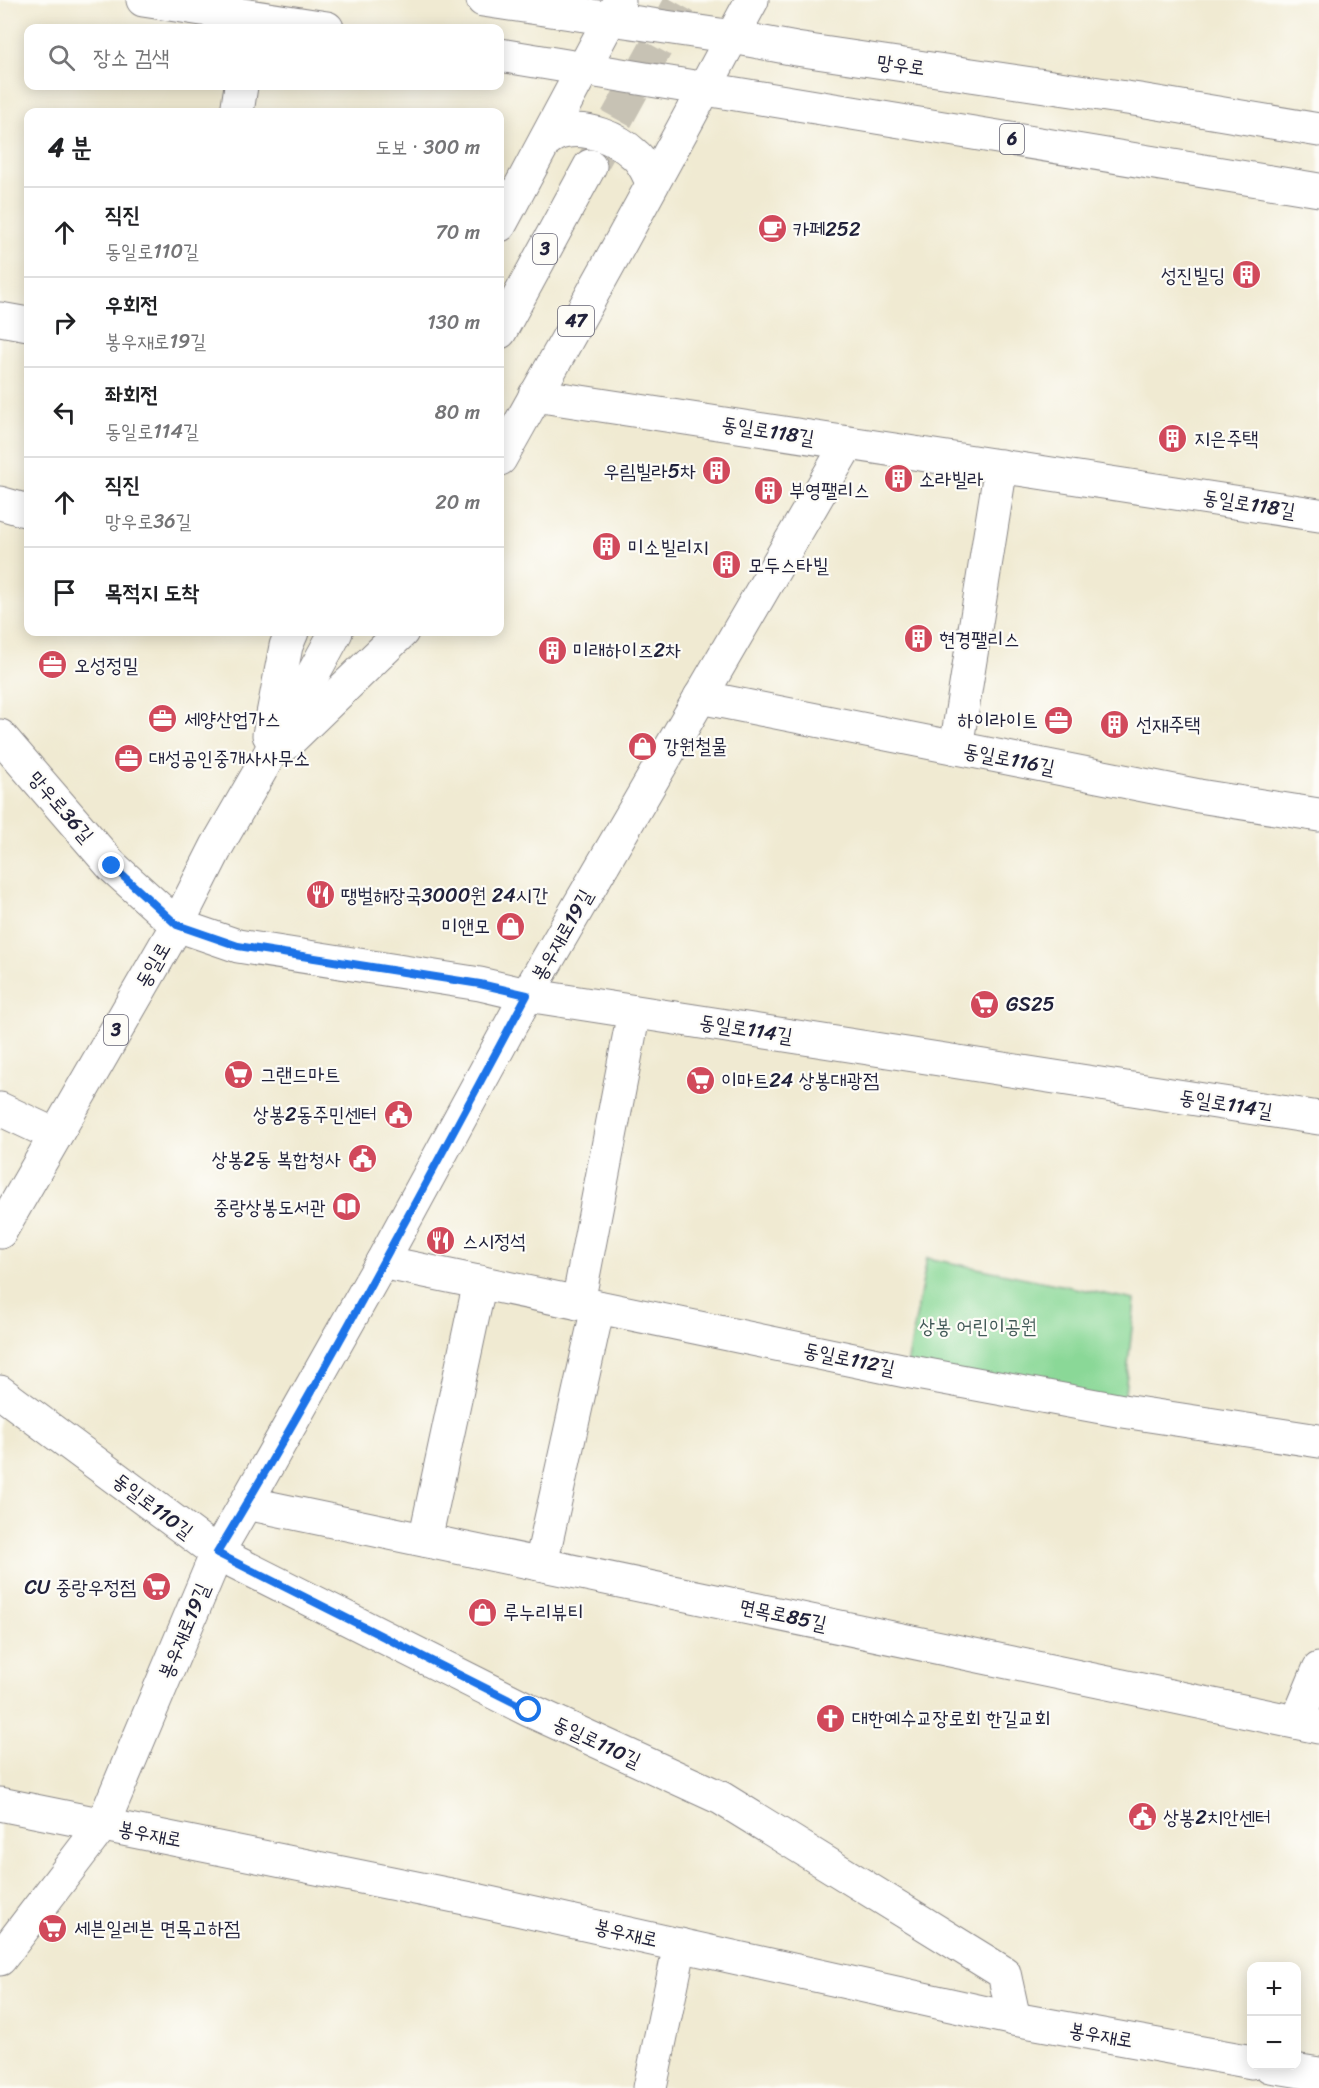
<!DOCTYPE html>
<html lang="ko">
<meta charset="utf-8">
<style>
body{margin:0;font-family:Sriracha,"Poor Story",sans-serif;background:#f2f2f2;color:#202124}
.controls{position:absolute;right:18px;bottom:18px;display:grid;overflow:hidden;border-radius:12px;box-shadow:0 3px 15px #0003}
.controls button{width:54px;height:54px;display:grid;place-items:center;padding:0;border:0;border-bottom:2px solid #e0e0e0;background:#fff;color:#202124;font:30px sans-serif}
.stop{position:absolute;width:18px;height:18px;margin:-14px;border:4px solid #1a73e8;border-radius:50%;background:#fff}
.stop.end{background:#1a73e8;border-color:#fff;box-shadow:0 2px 6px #0008}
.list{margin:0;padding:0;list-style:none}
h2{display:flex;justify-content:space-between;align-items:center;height:78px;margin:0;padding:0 24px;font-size:26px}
h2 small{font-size:20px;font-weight:400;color:#757577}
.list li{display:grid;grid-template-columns:39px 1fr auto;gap:18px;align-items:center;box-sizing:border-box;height:90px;padding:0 24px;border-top:2px solid #e0e0e0}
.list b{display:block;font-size:22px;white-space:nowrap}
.list p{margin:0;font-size:20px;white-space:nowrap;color:#757577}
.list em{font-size:20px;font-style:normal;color:#757577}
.icon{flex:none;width:33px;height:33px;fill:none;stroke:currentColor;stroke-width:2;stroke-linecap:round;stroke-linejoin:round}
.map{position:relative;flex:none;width:1319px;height:2088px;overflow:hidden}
.search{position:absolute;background:#fff;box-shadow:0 3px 15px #0003;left:24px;top:24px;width:480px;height:66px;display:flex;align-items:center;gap:15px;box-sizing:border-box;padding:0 21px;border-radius:12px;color:#757577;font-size:22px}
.panel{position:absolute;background:#fff;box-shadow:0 3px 15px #0003;left:24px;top:108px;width:480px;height:528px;border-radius:12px}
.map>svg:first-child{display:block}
.green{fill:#8ad897;stroke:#567d69;stroke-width:1.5}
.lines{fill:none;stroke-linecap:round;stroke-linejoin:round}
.major-tunnel{stroke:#c7c2b4;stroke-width:33;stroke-dasharray:33 16;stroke-linecap:butt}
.minor-casing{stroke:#898686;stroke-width:35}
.major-casing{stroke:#898686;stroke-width:35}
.minor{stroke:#fff;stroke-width:33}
.major{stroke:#fff;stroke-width:33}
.route{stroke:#1a73e8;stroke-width:8}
.labels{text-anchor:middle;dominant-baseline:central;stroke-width:4.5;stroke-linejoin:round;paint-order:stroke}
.shield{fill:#fdfcf7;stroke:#646373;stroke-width:1.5}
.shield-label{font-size:18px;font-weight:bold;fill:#22223b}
.street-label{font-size:20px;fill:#22223b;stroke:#fdfcf7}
.poi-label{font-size:20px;fill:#22223b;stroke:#fdfcf7;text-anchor:start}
.park-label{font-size:20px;fill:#415957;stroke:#fdfcf7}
</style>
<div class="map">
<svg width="1319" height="2088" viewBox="0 0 1319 2088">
<rect width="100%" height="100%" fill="#fdfcf7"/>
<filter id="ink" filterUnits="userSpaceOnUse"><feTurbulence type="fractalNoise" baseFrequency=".0167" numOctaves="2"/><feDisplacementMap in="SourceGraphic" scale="12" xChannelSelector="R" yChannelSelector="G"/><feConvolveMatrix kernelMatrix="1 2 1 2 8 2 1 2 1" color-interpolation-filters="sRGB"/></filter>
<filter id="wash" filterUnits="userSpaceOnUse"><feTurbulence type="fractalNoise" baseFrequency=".008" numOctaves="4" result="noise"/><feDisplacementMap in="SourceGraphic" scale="24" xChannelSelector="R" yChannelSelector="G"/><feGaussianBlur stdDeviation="1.35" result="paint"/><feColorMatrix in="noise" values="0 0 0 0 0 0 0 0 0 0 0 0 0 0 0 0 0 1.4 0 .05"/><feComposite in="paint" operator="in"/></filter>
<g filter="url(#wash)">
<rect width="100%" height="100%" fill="#f0ead2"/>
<polygon class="green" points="927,1258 1135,1300 1123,1411 906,1371"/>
</g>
<g filter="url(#ink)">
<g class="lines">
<polyline class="major-tunnel" points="593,162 682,0"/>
<defs>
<g id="minor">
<polyline points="237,112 241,86"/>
<polyline points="0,319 28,324"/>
<polyline points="535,395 1319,515"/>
<polyline points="0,503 28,511"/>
<polyline points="700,697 1199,796 1319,815"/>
<polyline points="0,736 112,866 177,925 238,946 480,984 527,995 1319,1118"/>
<polyline points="956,748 1001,466"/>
<polyline points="0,1109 55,1135"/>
<polyline points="382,1262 906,1371 1123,1411 1319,1441"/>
<polyline points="578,1303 634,1012"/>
<polyline points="0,1392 217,1553 529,1710 721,1798 1004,1973 1014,2019"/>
<polyline points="246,1503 1319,1727"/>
<polyline points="425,1540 480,1282"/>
<polyline points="541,1564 598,1307"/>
<polyline points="1297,1722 1319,1669"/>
<polyline points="0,1804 480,1901 1014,2019 1252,2062"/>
<polyline points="0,1959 103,1824 217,1553 246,1503 382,1262 527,995 848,443"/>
<polyline points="1270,2066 1319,2074"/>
<polyline points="650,2088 680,1945"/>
</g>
<g id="major">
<polyline points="143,0 327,28"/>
<polyline points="483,0 733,37 796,49 1140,100 1319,130"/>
<polyline points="500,55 1319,190"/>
<path d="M546 140C551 137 557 133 563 132 587 126 617 138 634 154 643 161 647 172 652 182"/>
<polyline points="500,225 619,2"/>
<polyline points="500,332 590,166"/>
<path d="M500 459C586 307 670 154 752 0"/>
<polyline points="269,735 286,646 292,632"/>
<polyline points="286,744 402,632"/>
<polyline points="0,1232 177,925 217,846 263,766 336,632"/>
</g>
</defs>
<use href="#minor" class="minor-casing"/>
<use href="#major" class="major-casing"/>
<use href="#minor" class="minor"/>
<use href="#major" class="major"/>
</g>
</g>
<g class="lines" filter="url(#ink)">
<path class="route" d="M112 866 177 925 238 946 480 984 527 995C426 1182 327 1371 217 1553L529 1710"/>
</g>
<defs>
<symbol id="cafe-disc" viewBox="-11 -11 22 22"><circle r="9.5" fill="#d1495b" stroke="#fdfcf7"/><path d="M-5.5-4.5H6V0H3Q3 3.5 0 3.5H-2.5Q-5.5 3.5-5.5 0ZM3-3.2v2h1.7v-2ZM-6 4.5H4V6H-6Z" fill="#fff"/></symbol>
<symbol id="building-disc" viewBox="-11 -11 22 22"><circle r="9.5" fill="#d1495b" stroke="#fdfcf7"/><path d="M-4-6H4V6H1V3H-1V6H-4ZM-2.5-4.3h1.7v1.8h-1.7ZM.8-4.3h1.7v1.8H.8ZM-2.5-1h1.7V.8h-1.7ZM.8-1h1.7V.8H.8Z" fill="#fff"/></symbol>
<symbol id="office-disc" viewBox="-11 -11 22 22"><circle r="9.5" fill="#d1495b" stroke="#fdfcf7"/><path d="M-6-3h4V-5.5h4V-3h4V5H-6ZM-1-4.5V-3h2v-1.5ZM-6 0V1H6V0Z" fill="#fff"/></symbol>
<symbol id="shop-disc" viewBox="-11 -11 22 22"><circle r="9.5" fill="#d1495b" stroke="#fdfcf7"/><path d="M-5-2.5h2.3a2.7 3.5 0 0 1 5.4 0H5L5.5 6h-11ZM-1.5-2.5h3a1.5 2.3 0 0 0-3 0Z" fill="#fff"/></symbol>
<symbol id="restaurant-disc" viewBox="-11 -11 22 22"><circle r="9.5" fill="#d1495b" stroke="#fdfcf7"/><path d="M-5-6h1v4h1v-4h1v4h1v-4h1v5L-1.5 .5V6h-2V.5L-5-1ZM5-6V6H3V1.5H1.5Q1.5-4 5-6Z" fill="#fff"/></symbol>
<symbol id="supermarket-disc" viewBox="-11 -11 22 22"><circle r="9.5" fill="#d1495b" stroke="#fdfcf7"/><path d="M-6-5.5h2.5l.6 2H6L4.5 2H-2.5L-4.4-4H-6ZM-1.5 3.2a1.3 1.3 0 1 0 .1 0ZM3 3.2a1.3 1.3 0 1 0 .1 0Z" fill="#fff"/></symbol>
<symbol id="civic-disc" viewBox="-11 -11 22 22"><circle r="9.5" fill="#d1495b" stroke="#fdfcf7"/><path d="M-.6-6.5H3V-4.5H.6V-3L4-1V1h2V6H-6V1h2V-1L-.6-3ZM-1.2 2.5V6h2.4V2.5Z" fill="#fff"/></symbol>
<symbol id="library-disc" viewBox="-11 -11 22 22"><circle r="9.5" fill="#d1495b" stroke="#fdfcf7"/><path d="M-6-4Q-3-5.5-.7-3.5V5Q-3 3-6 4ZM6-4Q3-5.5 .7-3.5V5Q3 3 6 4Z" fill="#fff"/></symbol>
<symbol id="church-disc" viewBox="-11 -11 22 22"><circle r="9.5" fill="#d1495b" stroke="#fdfcf7"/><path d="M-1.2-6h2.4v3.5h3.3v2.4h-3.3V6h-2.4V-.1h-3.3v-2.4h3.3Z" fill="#fff"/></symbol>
</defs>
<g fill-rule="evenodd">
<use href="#cafe-disc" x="756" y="212" width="33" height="33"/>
<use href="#building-disc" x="1230" y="258" width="33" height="33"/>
<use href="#building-disc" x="1156" y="422" width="33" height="33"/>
<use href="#building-disc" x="700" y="454" width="33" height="33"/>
<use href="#building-disc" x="882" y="462" width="33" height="33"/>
<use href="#building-disc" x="752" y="474" width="33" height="33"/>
<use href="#building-disc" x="590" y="530" width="33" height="33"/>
<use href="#building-disc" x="710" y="548" width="33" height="33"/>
<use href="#building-disc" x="902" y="622" width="33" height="33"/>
<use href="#building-disc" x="536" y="634" width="33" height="33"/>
<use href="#office-disc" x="36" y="648" width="33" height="33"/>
<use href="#office-disc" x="146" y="702" width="33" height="33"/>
<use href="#office-disc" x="1042" y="704" width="33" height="33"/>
<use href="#building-disc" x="1098" y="708" width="33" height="33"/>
<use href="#shop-disc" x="626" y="730" width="33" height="33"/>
<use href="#office-disc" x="112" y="742" width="33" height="33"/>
<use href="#restaurant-disc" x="304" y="878" width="33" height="33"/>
<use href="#shop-disc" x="494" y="910" width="33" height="33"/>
<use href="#supermarket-disc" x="968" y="988" width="33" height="33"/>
<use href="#supermarket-disc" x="222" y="1058" width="33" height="33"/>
<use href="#supermarket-disc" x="684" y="1064" width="33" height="33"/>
<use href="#civic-disc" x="382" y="1098" width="33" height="33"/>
<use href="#civic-disc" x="346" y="1142" width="33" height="33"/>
<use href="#library-disc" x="330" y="1190" width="33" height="33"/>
<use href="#restaurant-disc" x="424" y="1224" width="33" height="33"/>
<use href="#supermarket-disc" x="140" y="1570" width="33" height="33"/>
<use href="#shop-disc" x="466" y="1596" width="33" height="33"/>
<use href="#church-disc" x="814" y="1702" width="33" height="33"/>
<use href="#civic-disc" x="1126" y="1800" width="33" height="33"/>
<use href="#supermarket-disc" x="36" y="1912" width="33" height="33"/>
</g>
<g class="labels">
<g class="shield">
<rect x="1000" y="124" width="24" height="30" rx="4.5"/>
<rect x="533" y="234" width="24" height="30" rx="4.5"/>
<rect x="558" y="306" width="36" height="30" rx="4.5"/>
<rect x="104" y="1015" width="24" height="30" rx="4.5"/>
</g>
<g class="shield-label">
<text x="1012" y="139">6</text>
<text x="545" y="249">3</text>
<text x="576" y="321">47</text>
<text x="116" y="1030">3</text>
</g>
<g class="street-label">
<text transform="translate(901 65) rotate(8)">망우로</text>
<text transform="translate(768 431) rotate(9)">동일로118길</text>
<text transform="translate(1249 504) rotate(9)">동일로118길</text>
<text transform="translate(1009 759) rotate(11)">동일로116길</text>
<text transform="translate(61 807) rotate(49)">망우로36길</text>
<text transform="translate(562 935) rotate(-60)">봉우재로19길</text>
<text transform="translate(153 965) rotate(-60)">동일로</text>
<text transform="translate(746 1029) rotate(9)">동일로114길</text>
<text transform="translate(1226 1104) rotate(9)">동일로114길</text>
<text transform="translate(849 1359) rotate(12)">동일로112길</text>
<text transform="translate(153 1506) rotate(37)">동일로110길</text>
<text transform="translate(783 1615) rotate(12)">면목로85길</text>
<text transform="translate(184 1631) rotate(-67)">봉우재로19길</text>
<text transform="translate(597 1742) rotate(25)">동일로110길</text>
<text transform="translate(150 1834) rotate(11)">봉우재로</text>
<text transform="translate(626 1933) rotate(13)">봉우재로</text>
<text transform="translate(1101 2035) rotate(10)">봉우재로</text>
</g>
<g class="poi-label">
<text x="793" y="229">카페252</text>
<text x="1225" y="275" text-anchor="end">성진빌딩</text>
<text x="1194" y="438">지은주택</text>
<text x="696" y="471" text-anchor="end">우림빌라5차</text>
<text x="919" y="479">소라빌라</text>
<text x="789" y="490">부영팰리스</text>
<text x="628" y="547">미소빌리지</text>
<text x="748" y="565">모두스타빌</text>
<text x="939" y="639">현경팰리스</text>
<text x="573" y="650">미래하이즈2차</text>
<text x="74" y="665">오성정밀</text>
<text x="184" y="719">세양산업가스</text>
<text x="1038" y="720" text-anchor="end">하이라이트</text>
<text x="1136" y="724">선재주택</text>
<text x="663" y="746">강원철물</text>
<text x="149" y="758">대성공인중개사사무소</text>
<text x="341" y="895">땡벌해장국3000원 24시간</text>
<text x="490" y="926" text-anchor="end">미앤모</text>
<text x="1006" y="1004">GS25</text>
<text x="260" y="1074">그랜드마트</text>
<text x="721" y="1080">이마트24 상봉대광점</text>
<text x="377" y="1114" text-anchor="end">상봉2동주민센터</text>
<text x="341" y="1159" text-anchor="end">상봉2동 복합청사</text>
<text x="326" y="1207" text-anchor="end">중랑상봉도서관</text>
<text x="462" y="1241">스시정석</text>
<text x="136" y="1587" text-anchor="end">CU 중랑우정점</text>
<text x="503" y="1612">루누리뷰티</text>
<text x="852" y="1718">대한예수교장로회 한길교회</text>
<text x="1163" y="1817">상봉2치안센터</text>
<text x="74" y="1928">세븐일레븐 면목고하점</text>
</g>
<g class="park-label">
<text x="978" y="1326">상봉 어린이공원</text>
</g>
</g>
</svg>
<div class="controls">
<button>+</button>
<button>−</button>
</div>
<div class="stop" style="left:529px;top:1710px"></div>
<div class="stop end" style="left:112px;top:866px"></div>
<div class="search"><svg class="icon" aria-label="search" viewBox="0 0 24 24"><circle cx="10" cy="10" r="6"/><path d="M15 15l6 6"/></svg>장소 검색</div>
<section class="panel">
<h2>4 분<small>도보 · 300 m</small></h2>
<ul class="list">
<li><svg class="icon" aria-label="ahead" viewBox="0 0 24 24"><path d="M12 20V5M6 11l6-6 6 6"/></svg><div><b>직진</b><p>동일로110길</p></div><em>70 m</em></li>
<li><svg class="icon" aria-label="right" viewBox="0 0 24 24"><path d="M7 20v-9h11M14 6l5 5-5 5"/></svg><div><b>우회전</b><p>봉우재로19길</p></div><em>130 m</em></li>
<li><svg class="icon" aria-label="left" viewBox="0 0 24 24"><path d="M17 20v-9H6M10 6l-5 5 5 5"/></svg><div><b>좌회전</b><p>동일로114길</p></div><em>80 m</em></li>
<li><svg class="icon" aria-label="ahead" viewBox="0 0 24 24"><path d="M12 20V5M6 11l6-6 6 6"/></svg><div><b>직진</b><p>망우로36길</p></div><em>20 m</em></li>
<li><svg class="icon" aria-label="arrive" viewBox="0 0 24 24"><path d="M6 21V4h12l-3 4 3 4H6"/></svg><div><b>목적지 도착</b></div></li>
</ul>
</section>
</div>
